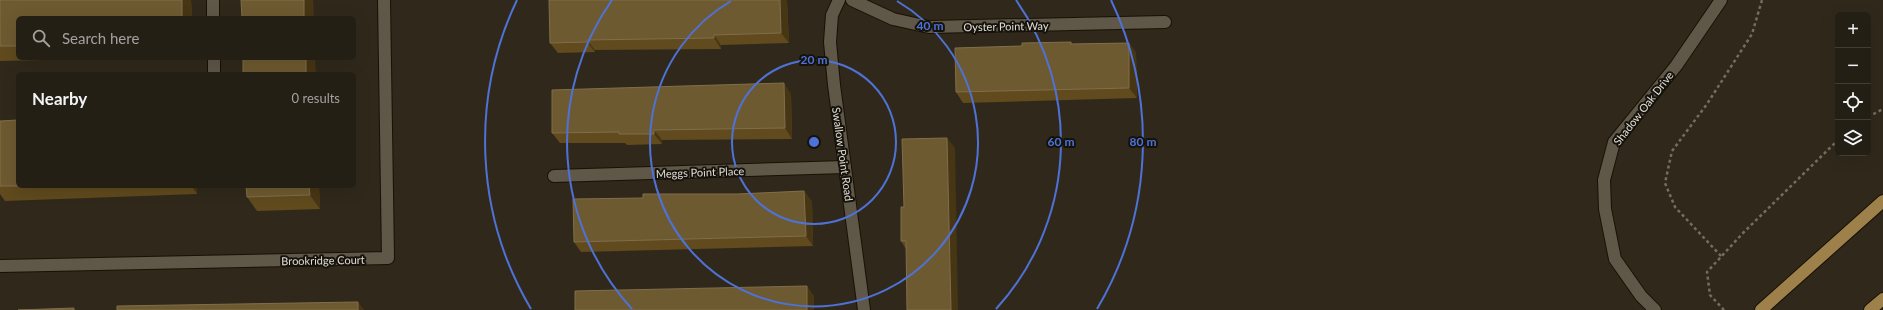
<!DOCTYPE html>
<meta charset="utf-8">
<style>
body{margin:0;font-family:Lato,sans-serif;background:#2c271d;color:#f1f3f6}
.controls{position:absolute;right:12px;top:12px;display:grid;overflow:hidden;border-radius:6px;box-shadow:0 4px 16px #0002}
.controls button{width:36px;height:36px;display:grid;place-items:center;padding:0;border:0;border-bottom:1px solid #413d34;background:#241f14;color:#f1f3f6;font:20px sans-serif}
.list{margin:0;padding:0;list-style:none}
h2{display:flex;justify-content:space-between;align-items:center;height:52px;margin:0;padding:0 16px;font-size:17px}
h2 small{font-size:13px;font-weight:400;color:#a3a2a0}
.icon{flex:none;width:22px;height:22px;fill:none;stroke:currentColor;stroke-width:2;stroke-linecap:round;stroke-linejoin:round}
.map{position:relative;flex:none;width:1883px;height:310px;overflow:hidden}
.search{position:absolute;background:#241f14;box-shadow:0 4px 16px #0002;left:16px;top:16px;width:340px;height:44px;display:flex;align-items:center;gap:10px;box-sizing:border-box;padding:0 14px;border-radius:6px;color:#a3a2a0;font-size:15px}
.panel{position:absolute;background:#241f14;box-shadow:0 4px 16px #0002;left:16px;top:72px;width:340px;height:116px;border-radius:6px}
.map>svg:first-child{display:block}
.lines{fill:none;stroke-linecap:round;stroke-linejoin:round}
.minor-casing{stroke:#181105;stroke-width:14}
.major-casing{stroke:#181105;stroke-width:14}
.path{stroke:#746e62;stroke-width:2.5;stroke-dasharray:3 3;stroke-linecap:butt}
.minor{stroke:#5f5748;stroke-width:12}
.major{stroke:#9e804a;stroke-width:12}
.wall{fill:#604a1e}
.shaded-wall{fill:#473614}
.building{fill:#6e5a31;stroke:#806e4b}
.ring{fill:none;stroke:#4e72d7;stroke-width:2}
.labels{text-anchor:middle;dominant-baseline:central;stroke-width:4;stroke-linejoin:round;paint-order:stroke}
.street-label{font-size:11px;fill:#e2ddd4;stroke:#15120c}
.centre{fill:#4e72d7;stroke:#15120c;stroke-width:2}
.ring-label{font-size:12px;text-anchor:middle;font-weight:bold;fill:#4e72d7;stroke:#15120c;stroke-width:4;stroke-linejoin:round;paint-order:stroke}
</style>
<div class="map">
<svg width="1883" height="310" viewBox="0 0 1883 310">
<rect width="100%" height="100%" fill="#30291b"/>
<g class="lines">
<defs>
<g id="minor">
<polyline points="213,0 213,18"/>
<polyline points="839,0 832,15 830,42 834,85 864,310"/>
<polyline points="852,0 893,19 929,27 1165,22"/>
<polyline points="214,58 214,74"/>
<polyline points="554,176 845,167"/>
<polyline points="0,266 388,258 384,0"/>
<polyline points="1655,310 1641,296 1615,259 1605,209 1604,180 1614,142 1676,66 1721,0"/>
</g>
<g id="major">
<polyline points="1761,310 1883,201"/>
<polyline points="1870,310 1883,299"/>
</g>
</defs>
<use href="#minor" class="minor-casing"/>
<use href="#major" class="major-casing"/>
<g class="path">
<polyline points="1868,117 1883,109"/>
<polyline points="1721,256 1675,207 1665,183 1672,151 1707,104 1752,34 1762,0"/>
<polyline points="1724,310 1710,295 1707,272 1743,233 1838,140"/>
</g>
<use href="#minor" class="minor"/>
<use href="#major" class="major"/>
</g>
<g class="wall">
<polygon points="0,0 191,0 192,18 18,18 18,58 127,58 0,61"/>
<polygon points="787,1 789,43 721,45 721,49 595,50 595,52 558,53 550,43"/>
<polygon points="1071,42 1072,44 1129,43 1136,53 1137,98 963,103 956,92 1022,46"/>
<polygon points="791,94 792,139 662,140 662,144 627,145 625,143 560,143 552,133"/>
<polygon points="0,121 18,186 196,186 197,194 5,201 0,194"/>
<polygon points="955,148 906,249 901,241 904,207"/>
<polygon points="246,186 319,186 320,209 257,211 247,197"/>
<polygon points="804,191 812,202 813,246 581,252 574,242 643,198"/>
</g>
<g class="shaded-wall">
<polygon points="182,0 191,0 192,18 182,18"/>
<polygon points="304,0 313,0 314,18 304,18"/>
<polygon points="780,0 787,0 787,1 789,43 781,33"/>
<polygon points="714,35 721,45 721,49 714,38"/>
<polygon points="587,40 595,50 595,52 587,42"/>
<polygon points="1129,43 1136,53 1137,98 1129,88"/>
<polygon points="306,58 315,58 316,74 306,74"/>
<polygon points="784,83 791,94 792,139 785,128"/>
<polygon points="654,130 662,140 662,144 654,134"/>
<polygon points="947,138 955,148 958,310 951,310"/>
<polygon points="191,186 196,186 197,194"/>
<polygon points="309,186 319,186 320,209 310,195"/>
<polygon points="804,191 812,202 813,246 806,236"/>
<polygon points="807,286 814,296 814,310 807,310"/>
<polygon points="358,302 364,310 358,310"/>
</g>
<g class="building">
<polygon points="0,0 182,0 182,18 18,18 18,46 0,46"/>
<polygon points="241,0 304,0 304,18 242,18"/>
<polygon points="549,0 780,0 781,33 714,35 714,38 587,40 587,42 550,43"/>
<polygon points="1071,42 1071,44 1129,43 1129,88 956,92 955,48 1022,46 1022,43"/>
<rect x="243" y="58" width="63" height="16"/>
<polygon points="784,83 785,128 654,130 654,134 619,134 619,132 552,133 552,90"/>
<polygon points="18,120 18,186 0,186 0,121"/>
<polygon points="947,138 951,310 907,310 906,241 901,241 901,207 904,207 902,139"/>
<polygon points="246,186 309,186 310,195 247,197"/>
<polygon points="804,191 806,236 574,242 573,199 643,198 643,194 738,194"/>
<polygon points="807,286 807,310 575,310 575,291"/>
<polygon points="358,302 358,310 117,310 117,306"/>
<polygon points="74,308 74,310 18,310"/>
</g>
<g class="ring">
<circle cx="814" cy="142" r="82"/>
<path d="M897 1A164 164 0 1 1 731 1"/>
<path d="M632 309A247 247 0 0 1 612 0M1016 0A247 247 0 0 1 996 309"/>
<path d="M531 309A329 329 0 0 1 517 0M1111 0A329 329 0 0 1 1097 309"/>
</g>
<g class="labels">
<g class="street-label">
<text transform="translate(1006 26) rotate(-1)">Oyster Point Way</text>
<text transform="translate(1643 108) rotate(-52)">Shadow Oak Drive</text>
<text transform="translate(843 154) rotate(82)">Swallow Point Road</text>
<text transform="translate(700 172) rotate(-2)">Meggs Point Place</text>
<text transform="translate(323 260) rotate(-1)">Brookridge Court</text>
</g>
</g>
<circle cx="814" cy="142" r="6" class="centre"/>
<g class="ring-label">
<text x="930" y="30">40 m</text>
<text x="814" y="64">20 m</text>
<text x="1061" y="146">60 m</text>
<text x="1143" y="146">80 m</text>
</g>
</svg>
<div class="controls">
<button>+</button>
<button>−</button>
<button><svg class="icon" aria-label="locate" viewBox="0 0 24 24"><circle cx="12" cy="12" r="6"/><path d="M12 2v4M12 18v4M2 12h4M18 12h4"/></svg></button>
<button><svg class="icon" aria-label="layers" viewBox="0 0 24 24"><path d="M12 4l9 5-9 5-9-5zM3 14l9 5 9-5"/></svg></button>
</div>
<div class="search"><svg class="icon" aria-label="search" viewBox="0 0 24 24"><circle cx="10" cy="10" r="6"/><path d="M15 15l6 6"/></svg>Search here</div>
<section class="panel">
<h2>Nearby<small>0 results</small></h2>
<ul class="list">
</ul>
</section>
</div>
